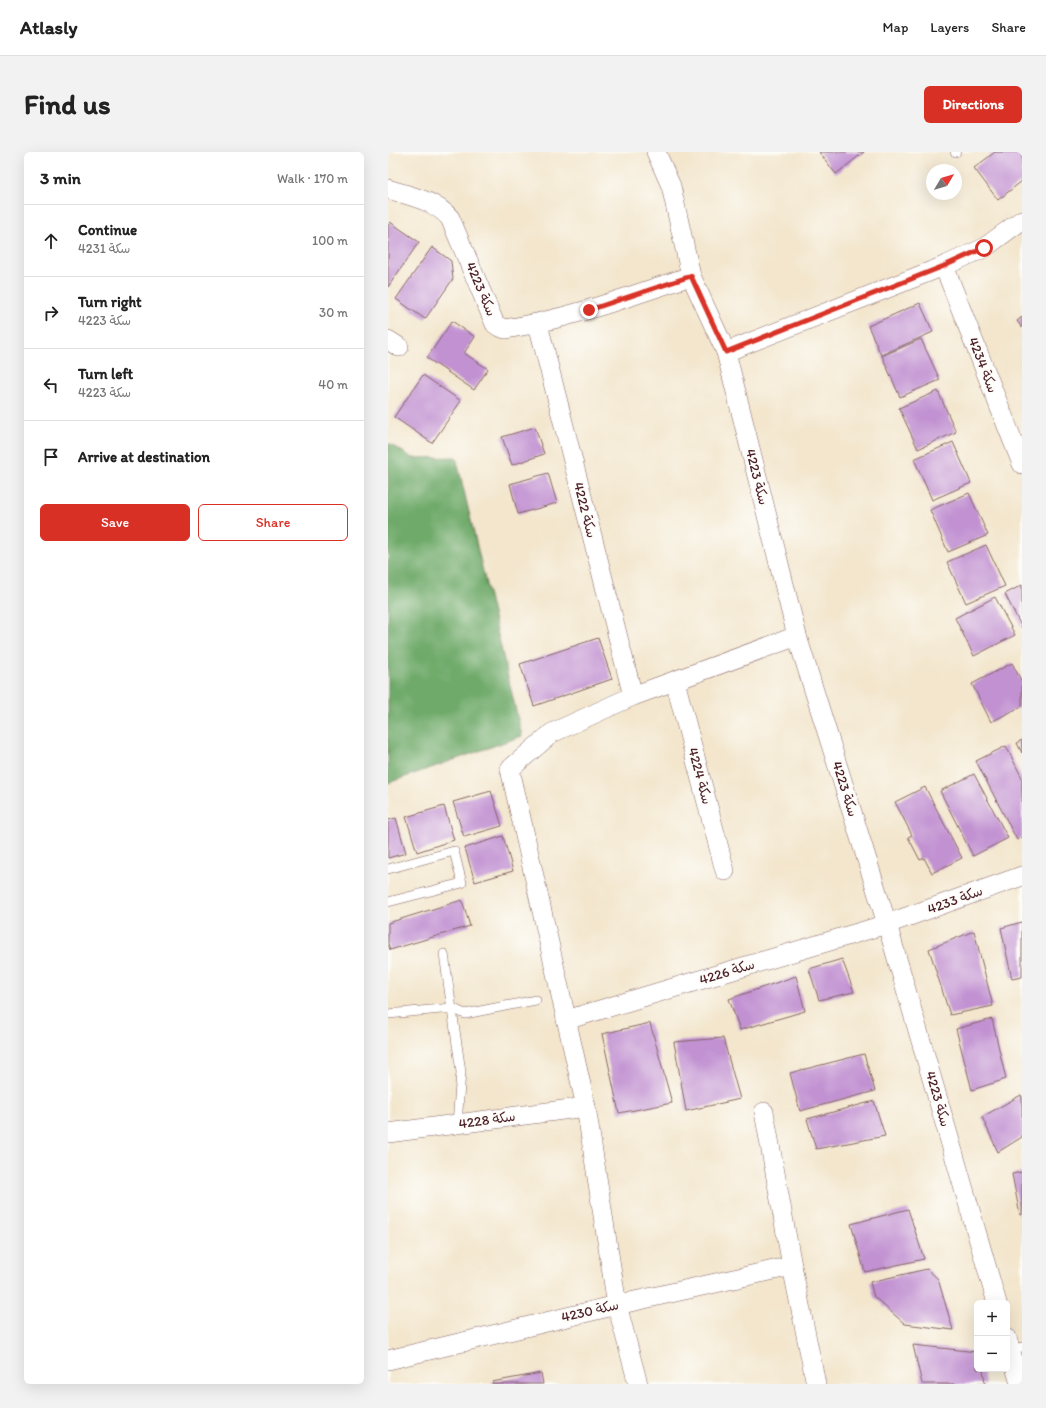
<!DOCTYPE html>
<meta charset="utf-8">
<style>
body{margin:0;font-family:Itim,"Playpen Sans Arabic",sans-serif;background:#f2f2f2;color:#222}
.controls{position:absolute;right:12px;bottom:12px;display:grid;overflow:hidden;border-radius:6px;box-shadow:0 4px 16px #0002}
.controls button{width:36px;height:36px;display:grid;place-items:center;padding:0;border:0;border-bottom:1px solid #e0e0e0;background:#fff;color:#222;font:20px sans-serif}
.compass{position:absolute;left:538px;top:12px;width:36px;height:36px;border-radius:50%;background:#fff;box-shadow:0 4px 16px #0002;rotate:52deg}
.stop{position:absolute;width:12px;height:12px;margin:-9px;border:3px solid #d93025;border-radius:50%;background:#fff}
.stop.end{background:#d93025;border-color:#fff;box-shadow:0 1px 4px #0008}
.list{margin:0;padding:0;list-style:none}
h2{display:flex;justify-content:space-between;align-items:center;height:52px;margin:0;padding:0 16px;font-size:17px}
h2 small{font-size:13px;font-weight:400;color:#767676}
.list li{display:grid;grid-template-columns:26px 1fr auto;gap:12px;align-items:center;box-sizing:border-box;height:72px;padding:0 16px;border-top:1px solid #e0e0e0}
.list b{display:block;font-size:15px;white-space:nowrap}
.list p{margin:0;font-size:13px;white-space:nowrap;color:#767676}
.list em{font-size:13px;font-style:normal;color:#767676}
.actions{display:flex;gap:8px;padding:12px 16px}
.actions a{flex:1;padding:9px 0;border:1px solid #d93025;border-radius:6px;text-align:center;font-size:14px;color:#d93025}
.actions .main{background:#d93025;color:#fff}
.icon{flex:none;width:22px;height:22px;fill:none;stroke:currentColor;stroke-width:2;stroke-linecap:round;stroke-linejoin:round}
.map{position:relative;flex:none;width:634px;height:1232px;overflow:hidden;border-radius:6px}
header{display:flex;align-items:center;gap:24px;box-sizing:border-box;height:56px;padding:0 20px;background:#fff;border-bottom:1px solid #e0e0e0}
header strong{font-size:19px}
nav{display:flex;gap:22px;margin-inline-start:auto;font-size:14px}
.intro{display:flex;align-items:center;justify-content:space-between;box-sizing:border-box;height:96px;padding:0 24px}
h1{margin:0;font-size:28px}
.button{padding:10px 18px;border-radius:6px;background:#d93025;color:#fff;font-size:14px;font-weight:700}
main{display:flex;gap:24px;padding:0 24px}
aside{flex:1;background:#fff;border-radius:6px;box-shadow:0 4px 16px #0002}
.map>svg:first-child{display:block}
.forest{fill:#70aa6a;stroke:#5d644a}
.building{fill:#c191d2}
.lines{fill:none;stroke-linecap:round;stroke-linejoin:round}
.lane-casing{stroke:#856564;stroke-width:10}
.street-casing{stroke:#856564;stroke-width:20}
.lane{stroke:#fff;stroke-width:9}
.street{stroke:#fff;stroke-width:19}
.route{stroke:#d93025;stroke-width:5}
.labels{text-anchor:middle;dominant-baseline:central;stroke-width:4;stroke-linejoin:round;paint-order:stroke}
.street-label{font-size:14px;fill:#4a1f2b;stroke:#fdfcf7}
</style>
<header>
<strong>Atlasly</strong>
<nav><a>Map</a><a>Layers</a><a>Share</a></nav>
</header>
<div class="intro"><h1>Find us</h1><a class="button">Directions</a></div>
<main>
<aside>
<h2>3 min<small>Walk · 170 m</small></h2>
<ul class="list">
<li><svg class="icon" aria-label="ahead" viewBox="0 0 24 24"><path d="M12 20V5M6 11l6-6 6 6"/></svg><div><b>Continue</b><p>سكة 4231</p></div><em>100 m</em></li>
<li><svg class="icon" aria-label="right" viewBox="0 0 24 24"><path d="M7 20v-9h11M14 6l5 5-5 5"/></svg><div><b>Turn right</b><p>سكة 4223</p></div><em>30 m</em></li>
<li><svg class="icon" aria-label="left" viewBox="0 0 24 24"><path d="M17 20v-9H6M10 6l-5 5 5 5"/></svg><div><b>Turn left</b><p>سكة 4223</p></div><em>40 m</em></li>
<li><svg class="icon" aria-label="arrive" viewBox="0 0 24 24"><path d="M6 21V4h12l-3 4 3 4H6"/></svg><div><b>Arrive at destination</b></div></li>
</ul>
<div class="actions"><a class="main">Save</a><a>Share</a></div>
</aside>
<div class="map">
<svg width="634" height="1232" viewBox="0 0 634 1232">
<rect width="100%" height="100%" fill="#fdfcf7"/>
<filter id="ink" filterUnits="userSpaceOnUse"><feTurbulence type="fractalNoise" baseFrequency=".025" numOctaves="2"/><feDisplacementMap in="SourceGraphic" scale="8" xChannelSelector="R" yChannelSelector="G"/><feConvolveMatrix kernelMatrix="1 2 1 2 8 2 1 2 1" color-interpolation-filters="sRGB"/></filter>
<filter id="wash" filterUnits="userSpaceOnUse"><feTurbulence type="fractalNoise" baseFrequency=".012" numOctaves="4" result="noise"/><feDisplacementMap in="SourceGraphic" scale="16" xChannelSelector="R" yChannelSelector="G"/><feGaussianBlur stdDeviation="0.9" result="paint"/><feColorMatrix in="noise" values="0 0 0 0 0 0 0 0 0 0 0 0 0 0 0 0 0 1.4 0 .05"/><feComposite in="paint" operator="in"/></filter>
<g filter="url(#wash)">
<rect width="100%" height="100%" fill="#f3e6cd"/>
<polygon class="forest" points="0,291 25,306 68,305 134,584 0,631"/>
<g id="blocks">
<g class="building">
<polygon points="431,0 476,0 448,22"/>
<polygon points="607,0 634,0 634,29 610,48 586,16"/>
<polygon points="2,70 31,90 0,135 0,74"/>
<polygon points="44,95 63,109 65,127 37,167 8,147"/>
<polygon points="532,151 545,180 493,203 480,174"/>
<polygon points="634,165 634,176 629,169"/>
<polygon points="64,169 87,185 76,201 100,217 86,238 39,206"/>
<polygon points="533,187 552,228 512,245 494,204"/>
<polygon points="35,223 73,249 44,291 6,265"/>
<polygon points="550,239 568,280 530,297 511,256"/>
<polygon points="147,275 156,302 124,313 114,285"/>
<polygon points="565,290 583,331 544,348 526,307"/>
<polygon points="160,321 169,351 130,362 122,332"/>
<polygon points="581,341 600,383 560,400 542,358"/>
<polygon points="598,393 617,434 578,451 559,410"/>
<polygon points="634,433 634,476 617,442"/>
<polygon points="607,445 627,483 586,504 567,466"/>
<polygon points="210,486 224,527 146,554 132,512"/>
<polygon points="624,511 634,530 634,554 603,570 584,532"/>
<polygon points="634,588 634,601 629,591"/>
<polygon points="618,594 634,626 634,685 629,688 588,609"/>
<polygon points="586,622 620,686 585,704 552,639"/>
<polygon points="537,635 574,706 544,721 536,706 532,708 520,685 524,683 507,650"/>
<polygon points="103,639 114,674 76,685 65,650"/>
<polygon points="56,654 66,688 29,700 18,665"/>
<polygon points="8,666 18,701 0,706 0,668"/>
<polygon points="115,684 125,719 87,730 77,696"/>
<polygon points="74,748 82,774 2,798 0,791 0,771"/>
<polygon points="634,770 634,825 624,827 613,776"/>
<polygon points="586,779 605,854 562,863 541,797"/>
<polygon points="454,807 466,840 431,848 421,817"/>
<polygon points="408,824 417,859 352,878 341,847"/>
<polygon points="604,867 618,927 584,938 568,877"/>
<polygon points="262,871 284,951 231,961 214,882"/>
<polygon points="335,886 352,947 298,959 286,890"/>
<polygon points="476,902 487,939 412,959 402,921"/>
<polygon points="633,943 634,946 634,985 610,1000 594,965"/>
<polygon points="486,949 497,984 428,997 419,967"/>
<polygon points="634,1020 634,1063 632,1063 624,1022"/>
<polygon points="520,1057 536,1107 477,1120 463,1072"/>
<polygon points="539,1117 550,1127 565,1178 517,1172 486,1145 482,1130"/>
<polygon points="525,1193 589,1200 589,1217 595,1217 597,1232 534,1232"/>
<polygon points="153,1221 155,1232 105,1232 104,1230"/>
</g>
</g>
</g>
<g filter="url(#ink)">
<use href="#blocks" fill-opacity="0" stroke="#856564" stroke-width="1"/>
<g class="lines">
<defs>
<g id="lane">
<polyline points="567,0 568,0"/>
<polyline points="0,717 66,699 74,731 0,750"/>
<polyline points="56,802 73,920 69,972"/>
<polyline points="0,862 64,856 77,862 148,848"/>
<polyline points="622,1198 634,1195"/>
</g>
<g id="street">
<polyline points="268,0 283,34 303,124 338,200 409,484 499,772 609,1151"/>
<path d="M0 37C22 44 46 48 62 66L107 172 110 174 117 177C182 167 242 144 303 124"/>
<polyline points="556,114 634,312"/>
<polyline points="150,172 245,544"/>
<polyline points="0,188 11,195"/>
<polyline points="338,200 556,114 596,96 634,68"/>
<polyline points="287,529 337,719"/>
<polyline points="178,868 499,772 634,724"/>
<polyline points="376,960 404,1114 428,1232"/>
<polyline points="0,981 198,955"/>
<polyline points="619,1186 632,1232"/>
<polyline points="0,1208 229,1153 404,1114"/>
<polyline points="250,1232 229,1153 198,955 122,617 164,581 245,544 409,484"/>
</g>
</defs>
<use href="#lane" class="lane-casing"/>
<use href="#street" class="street-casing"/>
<use href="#lane" class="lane"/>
<use href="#street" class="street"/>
</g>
</g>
<g class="lines" filter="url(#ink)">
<polyline class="route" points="201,158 303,124 338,200 556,114 596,96"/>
</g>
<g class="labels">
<g class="street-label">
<text transform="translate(93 137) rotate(67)">سكة 4223</text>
<text transform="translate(595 213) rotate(69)">سكة 4234</text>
<text transform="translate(369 325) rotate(76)">سكة 4223</text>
<text transform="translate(197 358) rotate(76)">سكة 4222</text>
<text transform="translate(312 624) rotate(75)">سكة 4224</text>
<text transform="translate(457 637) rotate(73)">سكة 4223</text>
<text transform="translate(567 748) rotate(-20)">سكة 4233</text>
<text transform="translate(339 820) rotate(-17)">سكة 4226</text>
<text transform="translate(550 947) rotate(74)">سكة 4223</text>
<text transform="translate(99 968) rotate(-8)">سكة 4228</text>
<text transform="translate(202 1159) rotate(-13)">سكة 4230</text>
</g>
</g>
</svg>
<div class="controls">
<button>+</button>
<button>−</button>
</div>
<svg class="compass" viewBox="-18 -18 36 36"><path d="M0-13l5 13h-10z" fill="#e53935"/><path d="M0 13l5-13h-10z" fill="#767676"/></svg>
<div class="stop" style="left:596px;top:96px"></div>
<div class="stop end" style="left:201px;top:158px"></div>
</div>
</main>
